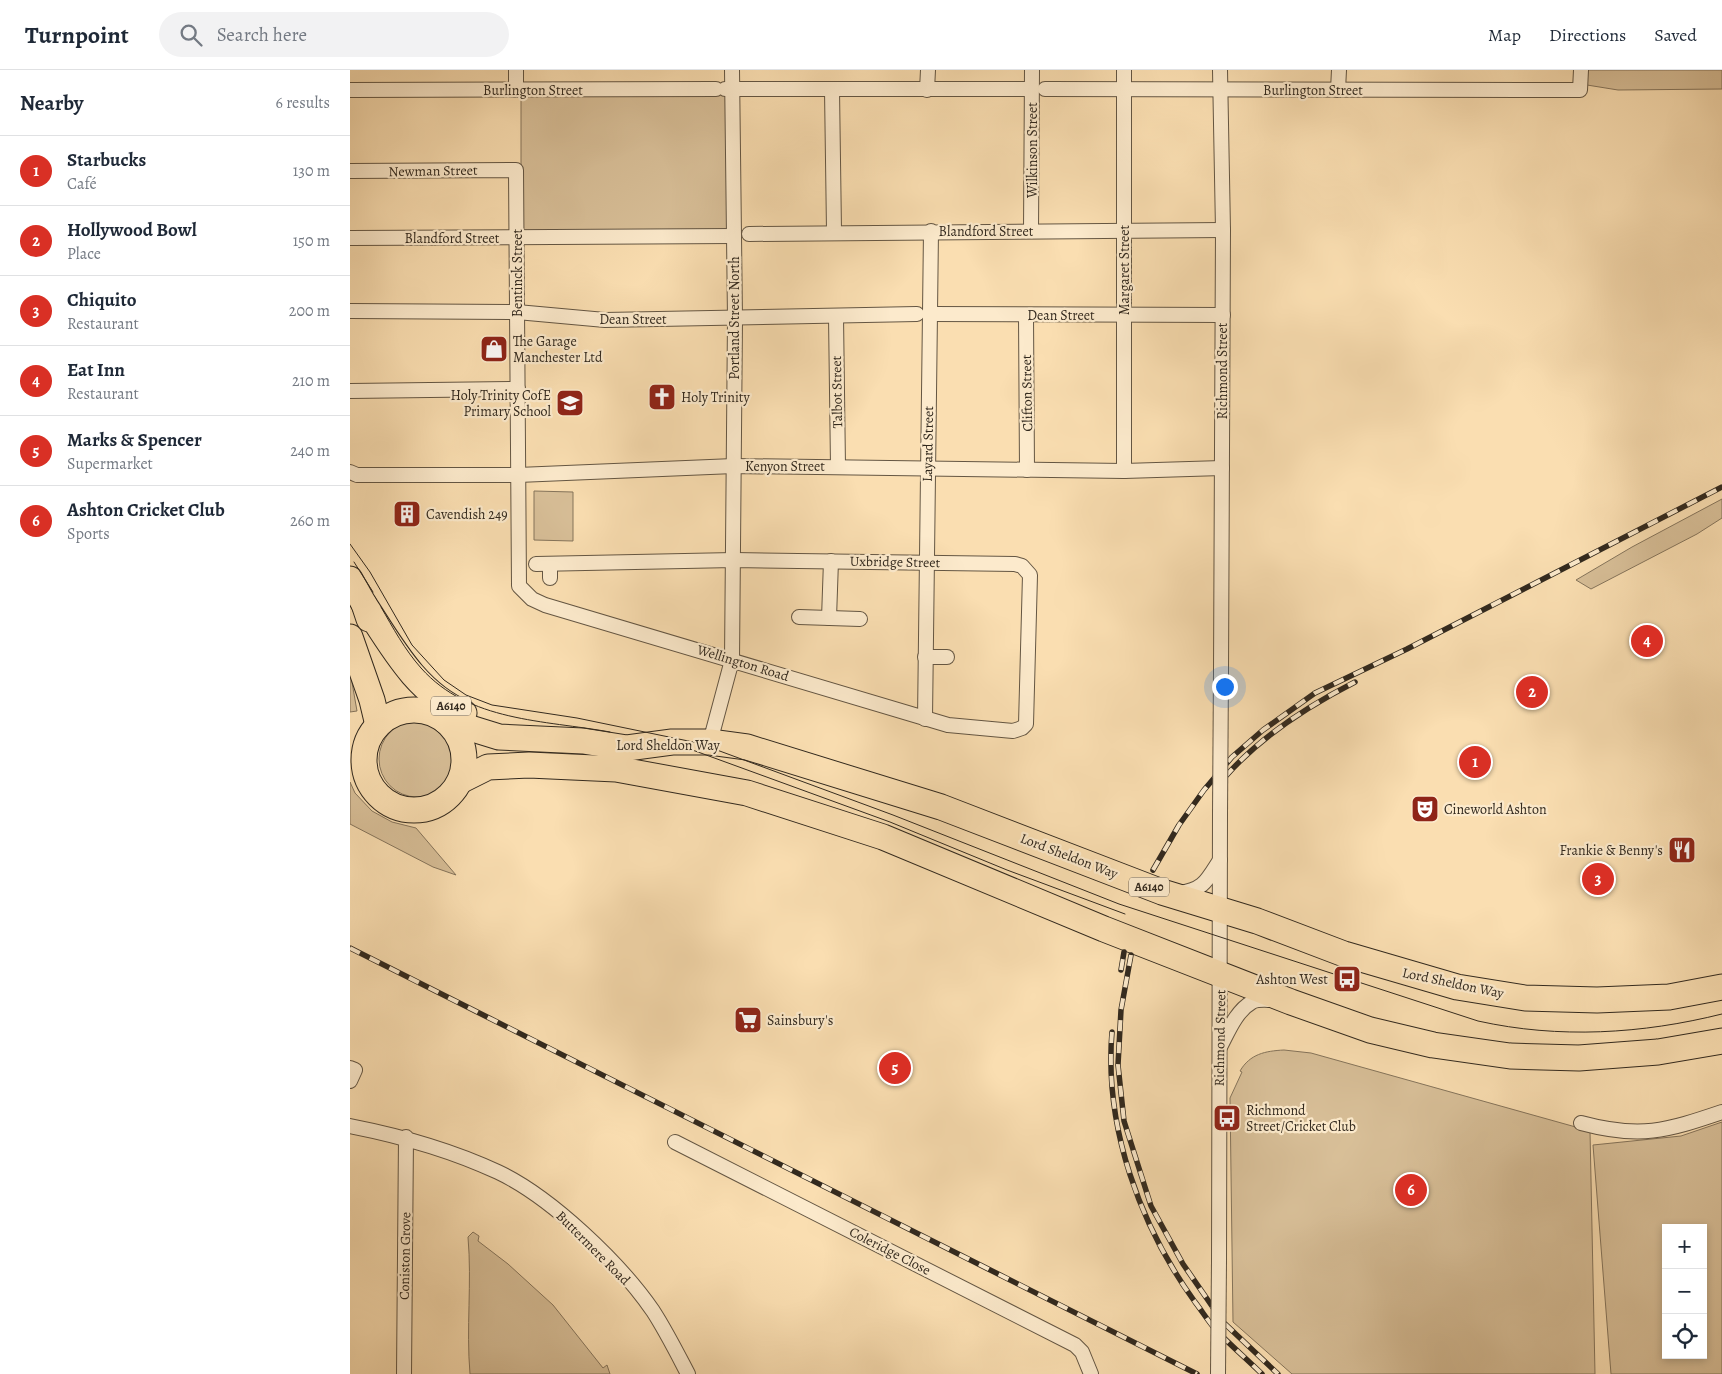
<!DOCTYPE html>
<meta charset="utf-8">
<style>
body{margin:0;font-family:Alegreya,serif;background:#f2f2f3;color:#1f2937}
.controls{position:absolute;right:15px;bottom:15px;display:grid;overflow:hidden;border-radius:0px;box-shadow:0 2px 8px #0003}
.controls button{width:45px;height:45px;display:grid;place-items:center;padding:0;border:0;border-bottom:1px solid #e0e1e3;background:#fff;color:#1f2937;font:25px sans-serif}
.you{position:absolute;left:874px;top:616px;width:18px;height:18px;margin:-12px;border:4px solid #fff;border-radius:50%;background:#1a73e8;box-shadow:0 0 0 8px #1a73e833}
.badge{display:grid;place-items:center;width:32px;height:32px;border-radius:50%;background:#d93025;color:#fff;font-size:16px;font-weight:700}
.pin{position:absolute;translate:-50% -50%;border:2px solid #fff;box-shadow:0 1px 5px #0006}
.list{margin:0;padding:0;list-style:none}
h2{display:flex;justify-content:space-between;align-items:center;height:65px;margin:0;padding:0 20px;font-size:21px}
h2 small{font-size:16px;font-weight:400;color:#747a83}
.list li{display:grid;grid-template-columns:32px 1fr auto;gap:15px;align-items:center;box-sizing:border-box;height:70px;padding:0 20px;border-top:1px solid #e0e1e3}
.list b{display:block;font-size:19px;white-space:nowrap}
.list p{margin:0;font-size:16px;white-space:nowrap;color:#747a83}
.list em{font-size:16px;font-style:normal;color:#747a83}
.icon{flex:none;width:28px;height:28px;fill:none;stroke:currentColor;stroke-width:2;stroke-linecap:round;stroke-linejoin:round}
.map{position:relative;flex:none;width:1372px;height:1304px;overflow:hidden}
header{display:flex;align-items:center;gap:30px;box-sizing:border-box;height:70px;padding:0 25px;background:#fff;border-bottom:1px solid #e0e1e3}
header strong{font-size:24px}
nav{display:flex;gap:28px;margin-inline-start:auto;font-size:18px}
.search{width:350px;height:45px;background:#f2f2f3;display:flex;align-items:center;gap:12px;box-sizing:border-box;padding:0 18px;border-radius:28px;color:#747a83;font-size:19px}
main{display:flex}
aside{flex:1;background:#fff}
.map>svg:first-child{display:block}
.green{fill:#d8bf98;stroke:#85745b;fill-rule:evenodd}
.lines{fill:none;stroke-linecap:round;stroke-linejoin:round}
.street-casing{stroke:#645643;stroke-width:16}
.highway-casing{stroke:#32291e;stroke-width:27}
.street{stroke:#fceacc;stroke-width:14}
.highway{stroke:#fadeb1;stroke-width:25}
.tram{stroke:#32291e;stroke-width:1}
.rail-casing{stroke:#32291e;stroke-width:5.5}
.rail{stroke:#fceacc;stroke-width:4;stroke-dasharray:11;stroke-linecap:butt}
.street-bridge-casing{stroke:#645643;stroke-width:16;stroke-linecap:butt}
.street-bridge{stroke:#fceacc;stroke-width:14}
.labels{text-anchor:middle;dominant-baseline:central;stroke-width:4.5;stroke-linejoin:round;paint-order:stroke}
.shield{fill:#fceacc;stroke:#6f6352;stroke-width:1}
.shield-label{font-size:12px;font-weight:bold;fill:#32291e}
.street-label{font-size:14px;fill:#32291e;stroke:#fceacc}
.poi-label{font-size:14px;fill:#32291e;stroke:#fceacc;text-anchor:start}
</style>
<header>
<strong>Turnpoint</strong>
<div class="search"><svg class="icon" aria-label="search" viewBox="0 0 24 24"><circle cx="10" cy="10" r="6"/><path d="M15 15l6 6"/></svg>Search here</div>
<nav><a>Map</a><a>Directions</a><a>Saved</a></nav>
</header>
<main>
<aside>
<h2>Nearby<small>6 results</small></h2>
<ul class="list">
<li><span class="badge">1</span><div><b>Starbucks</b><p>Café</p></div><em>130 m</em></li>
<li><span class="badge">2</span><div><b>Hollywood Bowl</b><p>Place</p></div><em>150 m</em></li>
<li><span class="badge">3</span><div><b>Chiquito</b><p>Restaurant</p></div><em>200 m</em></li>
<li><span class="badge">4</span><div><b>Eat Inn</b><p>Restaurant</p></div><em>210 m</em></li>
<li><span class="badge">5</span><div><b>Marks &amp; Spencer</b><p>Supermarket</p></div><em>240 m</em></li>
<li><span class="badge">6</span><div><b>Ashton Cricket Club</b><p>Sports</p></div><em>260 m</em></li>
</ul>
</aside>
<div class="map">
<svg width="1372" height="1304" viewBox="0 0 1372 1304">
<rect width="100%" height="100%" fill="#fadeb1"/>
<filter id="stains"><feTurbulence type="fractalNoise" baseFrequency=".004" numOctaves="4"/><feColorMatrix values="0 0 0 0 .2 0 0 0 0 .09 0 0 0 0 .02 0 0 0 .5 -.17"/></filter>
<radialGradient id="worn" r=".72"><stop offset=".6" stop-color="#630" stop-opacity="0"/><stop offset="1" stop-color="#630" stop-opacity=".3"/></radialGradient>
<g class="green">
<polygon points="1237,0 1372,0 1372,19 1268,20 1237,15"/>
<polygon points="382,23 380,163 171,163 171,24"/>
<polygon points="184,421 223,422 223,471 184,470"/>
<polygon points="1372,429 1372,448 1347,464 1241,519 1226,510 1282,477"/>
<polygon points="0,601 7,641 0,642"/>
<circle cx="67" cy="689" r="38"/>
<polygon points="0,712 5,723 22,741 42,752 66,758 106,805 83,797 0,754"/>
<path d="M934 980 961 983 1240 1061 1245 1304H942L883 1252 880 1028 892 1002 890 1001C900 984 915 981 934 980Z"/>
<path d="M1372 1052V1304H1261L1243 1075 1331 1066ZM1316 1158H1353V1285H1316Z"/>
<path d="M123 1162 129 1166 128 1171 158 1194 203 1235 253 1298 257 1295 260 1304H120C116 1258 122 1213 118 1167Z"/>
</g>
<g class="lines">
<defs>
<g id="street">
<polyline points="166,0 166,20"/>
<polyline points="870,0 873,160 871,602"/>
<polyline points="375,19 682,19"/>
<polyline points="695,19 1230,20 1231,0"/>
<polyline points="0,20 366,19"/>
<polyline points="482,20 484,161"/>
<polyline points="577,20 578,0"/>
<polyline points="988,20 989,0"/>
<polyline points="0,101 166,100 169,516 182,529 195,535 598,655 663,661 672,658 676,654 680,505 672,496 665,494 384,490 186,494"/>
<polyline points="681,161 682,0"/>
<polyline points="399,164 873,160"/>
<polyline points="0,168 384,166"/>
<polyline points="0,241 167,242 255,250 567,244"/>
<polyline points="579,244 873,245"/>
<polyline points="486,246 488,397"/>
<polyline points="676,246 677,400"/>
<polyline points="0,321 168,319"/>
<polyline points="774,401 774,0"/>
<polyline points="0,402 7,405 168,405 384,396 774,401 872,398"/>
<polyline points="200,494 200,508"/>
<polyline points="449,547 510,549"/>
<polyline points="479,548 481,491"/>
<polyline points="575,587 597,587"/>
<polyline points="575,649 581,161"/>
<polyline points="360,672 382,590 385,249 382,0"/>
<path d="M829 823C854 820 857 810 870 790"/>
<path d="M870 977C878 962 886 941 902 932 907 929 916 930 921 930"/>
<polyline points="0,998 5,1000 0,1011"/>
<path d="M1231 1053C1290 1069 1316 1061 1372 1042"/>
<path d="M0 1056C51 1066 101 1080 148 1102 201 1127 270 1193 303 1241 316 1261 327 1283 338 1304"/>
<polyline points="325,1072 725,1275 732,1282 741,1304"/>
<polyline points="869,1191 870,745"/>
<polyline points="54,1304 56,1067"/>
</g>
<g id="highway">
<polyline points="0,509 14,534 19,549"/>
<path d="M14 534C41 575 66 623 114 643"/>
<polyline points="0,567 22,630 28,655"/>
<circle cx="64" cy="690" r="50"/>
<polyline points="94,650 149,667 233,671 277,678 322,672 360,672 397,677 591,737 812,822 907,851 994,884 1107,917 1175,928 1247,930 1319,927 1372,917"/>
<polyline points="110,711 138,697 179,695 266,699 397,723 533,767 754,859 941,932 1020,960 1083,975 1160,986 1229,988 1308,982 1372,971"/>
</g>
</defs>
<use href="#street" class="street-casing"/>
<use href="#highway" class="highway-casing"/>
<use href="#street" class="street"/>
<use href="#highway" class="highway"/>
<g class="tram">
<path d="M0 474 20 502 62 575 94 610 116 625 142 635 227 648 348 673 543 745 769 834 1128 951C1209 969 1292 964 1372 944"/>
<polyline points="4,492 23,522"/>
<path d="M31 537C43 558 55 580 71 598 119 652 194 650 260 662"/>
<polyline points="326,674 540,752 657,800 775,844"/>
</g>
<defs>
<g id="rail">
<path d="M875 707C910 667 958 636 1005 612"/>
<polyline points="803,800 829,755 854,720 882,687 913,660 965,623 1057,579 1372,417"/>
<polyline points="0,878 847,1304"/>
<polyline points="781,885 771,940 768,995 774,1051 801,1136 833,1194 873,1252 928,1304"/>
<polyline points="771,900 774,882"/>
<path d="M762 962C754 1057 790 1156 845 1232 852 1241 858 1251 865 1259 880 1275 897 1289 912 1304"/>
</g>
</defs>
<use href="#rail" class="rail-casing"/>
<use href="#rail" class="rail"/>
<defs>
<g id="street-bridge">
<polyline points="870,745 871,602"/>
<polyline points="868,1304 869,1191"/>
</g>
</defs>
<use href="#street-bridge" class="street-bridge-casing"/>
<use href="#street-bridge" class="street-bridge"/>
</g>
<defs>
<symbol id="shop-square" viewBox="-11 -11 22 22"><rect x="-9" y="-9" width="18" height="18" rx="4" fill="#8f2418" stroke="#fceacc"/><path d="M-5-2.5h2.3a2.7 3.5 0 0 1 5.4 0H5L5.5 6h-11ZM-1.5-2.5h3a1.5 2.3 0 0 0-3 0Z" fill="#fff"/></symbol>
<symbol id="church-square" viewBox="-11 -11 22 22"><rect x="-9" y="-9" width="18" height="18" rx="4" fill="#8f2418" stroke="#fceacc"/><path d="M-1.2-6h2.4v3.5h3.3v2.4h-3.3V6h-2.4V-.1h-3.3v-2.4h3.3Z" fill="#fff"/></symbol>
<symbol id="school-square" viewBox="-11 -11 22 22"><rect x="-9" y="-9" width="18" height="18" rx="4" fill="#8f2418" stroke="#fceacc"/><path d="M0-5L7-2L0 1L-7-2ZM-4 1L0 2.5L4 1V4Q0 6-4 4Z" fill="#fff"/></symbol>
<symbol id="building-square" viewBox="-11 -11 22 22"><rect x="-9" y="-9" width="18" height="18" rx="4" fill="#8f2418" stroke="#fceacc"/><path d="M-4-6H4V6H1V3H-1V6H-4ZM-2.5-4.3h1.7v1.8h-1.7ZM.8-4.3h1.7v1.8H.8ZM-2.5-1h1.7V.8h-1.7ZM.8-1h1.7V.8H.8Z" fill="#fff"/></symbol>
<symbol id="theatre-square" viewBox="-11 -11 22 22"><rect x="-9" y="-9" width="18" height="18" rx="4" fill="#8f2418" stroke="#fceacc"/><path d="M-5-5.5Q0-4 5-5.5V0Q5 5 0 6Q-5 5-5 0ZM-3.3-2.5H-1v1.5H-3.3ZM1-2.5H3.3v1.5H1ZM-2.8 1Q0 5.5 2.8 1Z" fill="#fff"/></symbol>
<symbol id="restaurant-square" viewBox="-11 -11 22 22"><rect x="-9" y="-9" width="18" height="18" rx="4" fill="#8f2418" stroke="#fceacc"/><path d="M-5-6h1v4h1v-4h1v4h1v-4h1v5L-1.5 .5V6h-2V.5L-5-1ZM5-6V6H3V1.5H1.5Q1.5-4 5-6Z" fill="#fff"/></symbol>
<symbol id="bus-square" viewBox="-11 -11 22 22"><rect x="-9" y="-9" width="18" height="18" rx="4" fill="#8f2418" stroke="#fceacc"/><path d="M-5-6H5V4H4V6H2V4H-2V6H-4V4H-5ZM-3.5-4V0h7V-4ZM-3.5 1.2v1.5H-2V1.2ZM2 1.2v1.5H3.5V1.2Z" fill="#fff"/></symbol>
<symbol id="supermarket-square" viewBox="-11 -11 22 22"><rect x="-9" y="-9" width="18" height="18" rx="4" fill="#8f2418" stroke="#fceacc"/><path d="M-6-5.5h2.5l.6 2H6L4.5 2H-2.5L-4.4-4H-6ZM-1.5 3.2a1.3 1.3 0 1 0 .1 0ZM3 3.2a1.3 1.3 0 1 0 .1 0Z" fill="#fff"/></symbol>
</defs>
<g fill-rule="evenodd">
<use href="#shop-square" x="128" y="263" width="32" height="32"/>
<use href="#church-square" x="296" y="311" width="32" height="32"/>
<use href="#school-square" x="204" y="317" width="32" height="32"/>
<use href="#building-square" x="41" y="428" width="32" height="32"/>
<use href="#theatre-square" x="1059" y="723" width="32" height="32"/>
<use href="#restaurant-square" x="1316" y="764" width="32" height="32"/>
<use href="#bus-square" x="981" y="893" width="32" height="32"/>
<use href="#supermarket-square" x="382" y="934" width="32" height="32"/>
<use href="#bus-square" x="861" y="1032" width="32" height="32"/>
</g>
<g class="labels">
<g class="shield">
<rect x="81" y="626.5" width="40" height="19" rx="4"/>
<rect x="779" y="807.5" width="40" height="19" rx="4"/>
</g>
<g class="shield-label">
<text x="101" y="636">A6140</text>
<text x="799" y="817">A6140</text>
</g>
<g class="street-label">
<text x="183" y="20">Burlington Street</text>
<text x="963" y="20">Burlington Street</text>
<text transform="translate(682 80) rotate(-90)">Wilkinson Street</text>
<text transform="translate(83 101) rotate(-1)">Newman Street</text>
<text x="636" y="161">Blandford Street</text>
<text x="102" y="168">Blandford Street</text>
<text transform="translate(774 200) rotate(-90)">Margaret Street</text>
<text transform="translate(167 203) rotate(-90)">Bentinck Street</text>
<text x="711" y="245">Dean Street</text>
<text transform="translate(384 248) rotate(-90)">Portland Street North</text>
<text x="283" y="249">Dean Street</text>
<text transform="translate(872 301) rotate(-90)">Richmond Street</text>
<text transform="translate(487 322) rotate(-91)">Talbot Street</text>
<text transform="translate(677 323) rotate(-91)">Clifton Street</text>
<text transform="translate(578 374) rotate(-89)">Layard Street</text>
<text x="435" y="396">Kenyon Street</text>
<text transform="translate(545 492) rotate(1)">Uxbridge Street</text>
<text transform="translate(393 593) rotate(17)">Wellington Road</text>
<text x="318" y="675">Lord Sheldon Way</text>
<text transform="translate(719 786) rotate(21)">Lord Sheldon Way</text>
<text transform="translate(1103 913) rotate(12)">Lord Sheldon Way</text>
<text transform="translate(870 968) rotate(-89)">Richmond Street</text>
<text transform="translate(243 1178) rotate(45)">Buttermere Road</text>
<text transform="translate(540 1181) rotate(27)">Coleridge Close</text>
<text transform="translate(55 1186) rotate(-89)">Coniston Grove</text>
</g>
<g class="poi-label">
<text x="163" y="271">The Garage<tspan x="163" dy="16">Manchester Ltd</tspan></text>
<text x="201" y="325" text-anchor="end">Holy Trinity CofE<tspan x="201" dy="16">Primary School</tspan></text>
<text x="331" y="327">Holy Trinity</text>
<text x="76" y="444">Cavendish 249</text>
<text x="1094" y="739">Cineworld Ashton</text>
<text x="1313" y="780" text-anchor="end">Frankie &amp; Benny's</text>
<text x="978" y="909" text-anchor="end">Ashton West</text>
<text x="417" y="950">Sainsbury's</text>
<text x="896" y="1040">Richmond<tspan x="896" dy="16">Street/Cricket Club</tspan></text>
</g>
</g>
<rect width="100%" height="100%" filter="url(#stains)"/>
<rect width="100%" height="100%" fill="url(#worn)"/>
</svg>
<div class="controls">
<button>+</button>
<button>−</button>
<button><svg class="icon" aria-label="locate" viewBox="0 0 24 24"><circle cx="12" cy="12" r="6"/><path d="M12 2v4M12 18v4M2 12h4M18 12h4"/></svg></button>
</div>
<div class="you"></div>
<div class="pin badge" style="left:1125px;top:692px">1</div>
<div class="pin badge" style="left:1182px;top:622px">2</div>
<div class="pin badge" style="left:1248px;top:809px">3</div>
<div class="pin badge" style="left:1297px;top:571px">4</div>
<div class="pin badge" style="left:545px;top:998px">5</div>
<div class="pin badge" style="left:1061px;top:1120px">6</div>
</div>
</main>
